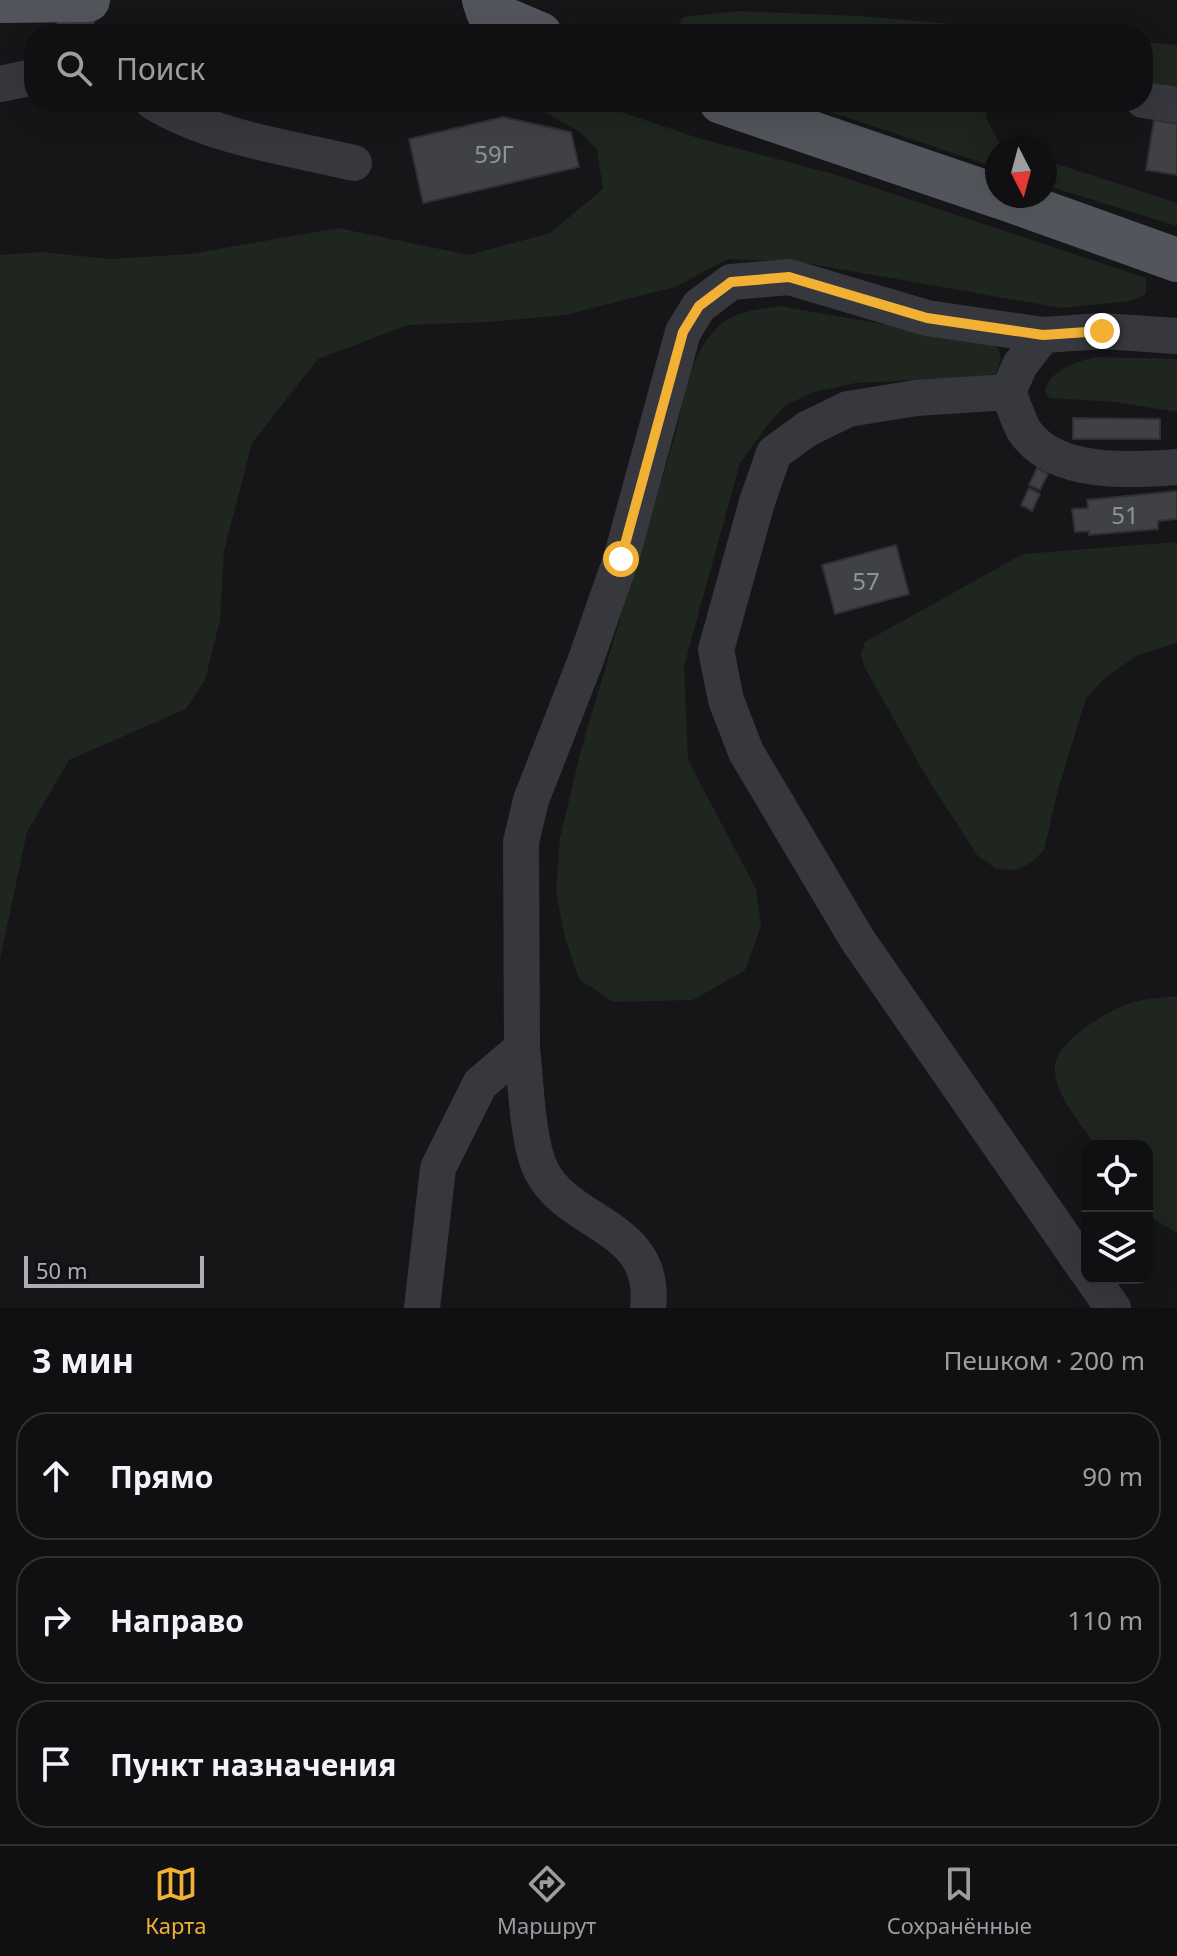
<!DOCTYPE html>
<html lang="ru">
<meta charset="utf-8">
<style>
body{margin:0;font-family:"Noto Sans",sans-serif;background:#19191b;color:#f1f3f6}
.controls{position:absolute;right:24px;bottom:24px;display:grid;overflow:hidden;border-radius:16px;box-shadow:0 8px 32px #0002}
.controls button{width:72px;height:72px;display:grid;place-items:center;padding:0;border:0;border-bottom:2px solid #303032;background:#101012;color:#f1f3f6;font:40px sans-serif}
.compass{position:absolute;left:985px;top:136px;width:72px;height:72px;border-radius:50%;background:#101012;box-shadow:0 8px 32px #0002;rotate:174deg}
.scale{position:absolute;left:24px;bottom:20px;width:180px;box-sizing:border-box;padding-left:8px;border:4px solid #a8adb8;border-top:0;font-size:22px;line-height:28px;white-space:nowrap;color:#a8adb8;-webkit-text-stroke:6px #111113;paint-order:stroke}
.stop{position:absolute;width:24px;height:24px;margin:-18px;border:6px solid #f2b134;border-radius:50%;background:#fff}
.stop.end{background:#f2b134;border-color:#fff;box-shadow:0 2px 8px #0008}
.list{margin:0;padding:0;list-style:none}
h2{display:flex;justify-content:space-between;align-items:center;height:104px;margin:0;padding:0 32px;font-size:34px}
h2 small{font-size:26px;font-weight:400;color:#9c9d9f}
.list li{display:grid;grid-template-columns:52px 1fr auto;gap:24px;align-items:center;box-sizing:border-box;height:128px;margin:0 16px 16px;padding:0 16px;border:2px solid #303032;border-radius:32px}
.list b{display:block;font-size:30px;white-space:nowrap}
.list em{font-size:26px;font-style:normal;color:#9c9d9f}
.icon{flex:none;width:44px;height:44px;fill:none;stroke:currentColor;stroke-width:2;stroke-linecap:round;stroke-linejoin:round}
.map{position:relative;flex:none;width:1177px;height:1308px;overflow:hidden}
.search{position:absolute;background:#101012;box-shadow:0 8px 32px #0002;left:24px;right:24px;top:24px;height:88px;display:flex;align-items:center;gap:20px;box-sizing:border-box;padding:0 28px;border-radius:32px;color:#9c9d9f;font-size:30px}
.sheet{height:536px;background:#101012}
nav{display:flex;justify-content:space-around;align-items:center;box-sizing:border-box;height:112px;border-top:2px solid #303032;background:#101012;font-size:22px;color:#9c9d9f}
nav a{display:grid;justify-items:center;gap:4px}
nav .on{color:#f2b134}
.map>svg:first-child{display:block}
.green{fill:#1e261f}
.building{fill:#404145;stroke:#303034;stroke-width:2}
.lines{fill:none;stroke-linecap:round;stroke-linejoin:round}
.path{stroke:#3d3f44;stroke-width:4;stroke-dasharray:4 6;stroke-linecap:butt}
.minor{stroke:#37383d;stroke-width:36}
.major{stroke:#53555c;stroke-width:44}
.route{stroke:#f2b134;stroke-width:10}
.labels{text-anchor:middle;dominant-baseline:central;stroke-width:7;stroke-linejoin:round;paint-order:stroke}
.number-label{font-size:24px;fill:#8e929b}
</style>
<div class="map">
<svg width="1177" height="1308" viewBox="0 0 1177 1308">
<rect width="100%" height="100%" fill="#161618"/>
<g class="green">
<polygon points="739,11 860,16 1068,34 681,34 678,25 683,17"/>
<polygon points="1143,42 1177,45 1177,90 1143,86"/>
<polygon points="527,102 592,102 698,138 833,174 1146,278 1146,294 1131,301 1061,308 800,262 728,259 675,287 565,315 489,322 408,325 318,359 252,443 224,551 220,620 205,680 186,709 69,760 27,832 0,959 0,255 41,252 110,259 190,254 338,228 469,255 550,233 603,189 597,149 581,133"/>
<polygon points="801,102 985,102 987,120 1001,146 1006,148 997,148 997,168"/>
<polygon points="1045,160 1177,203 1177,226 1045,185"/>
<path d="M780 306 989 343 999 349 1001 359 995 374 979 377 856 383 814 392 786 405 769 423 740 463 684 666 688 760 756 889 761 926 745 970 693 1000 613 1002 579 979 564 934 556 890 560 838 581 750 678 425C685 389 694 341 727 320 742 310 763 309 780 306Z"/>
<path d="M1096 357 1177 359V412L1116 402 1050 398 1045 391C1051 369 1076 362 1096 357Z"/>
<polygon points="1177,542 1177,643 1138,655 1105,678 1086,698 1058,790 1044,850 1032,862 1017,870 996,869 977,855 923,771 864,666 861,654 865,642 1023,554"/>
<path d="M1177 996V1233L1147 1215V1146H1096C1081 1123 1053 1094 1055 1065 1057 1041 1112 1007 1134 1002 1148 998 1163 998 1177 996Z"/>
</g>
<g class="building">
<polygon points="503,117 571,132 579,167 423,203 409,139"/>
<polygon points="1154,120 1177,124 1177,175 1146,170"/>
<polygon points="1073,418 1160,419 1160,439 1073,439"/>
<polygon points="1037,468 1048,474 1040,490 1029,485"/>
<polygon points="1029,488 1040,494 1032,511 1021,505"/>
<polygon points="1177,491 1177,519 1158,521 1158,529 1089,535 1089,531 1075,532 1072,509 1088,508 1087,500"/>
<polygon points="896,545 909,594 835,614 822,565"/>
</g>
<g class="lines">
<polyline class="path" points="571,25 592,34"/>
<g class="minor">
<polyline points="72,34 83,0"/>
<polyline points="0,84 34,77"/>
<polyline points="1143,100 1177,105"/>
<path d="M153 102C213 138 287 147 354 163"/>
<path d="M1043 335 1020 365 1008 392C1014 405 1018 421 1025 432 1056 476 1131 470 1177 467"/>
<polyline points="1008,392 916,398 848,409 807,429 774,453 757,502 716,650 726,700 746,752 857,939 1087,1271"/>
<path d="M522 1048C526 1082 527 1141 541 1170 569 1227 658 1224 648 1308"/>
<polyline points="1092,1278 1113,1308"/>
<polyline points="422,1308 438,1168 480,1084 522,1048 521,842 531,800 585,662 621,559 683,332 699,306 731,282 789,277 927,318 1043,335 1102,331 1177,336"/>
</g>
<g class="major">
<polyline points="484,0 488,12 540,34"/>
<polyline points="0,1 88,0"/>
<polyline points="721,102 997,196"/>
<polyline points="998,196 1177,260"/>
</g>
</g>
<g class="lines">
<polyline class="route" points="621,559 683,332 699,306 731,282 789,277 927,318 1043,335 1102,331"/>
</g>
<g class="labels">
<g class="number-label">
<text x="494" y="153">59Г</text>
<text x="1125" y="514">51</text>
<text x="866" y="580">57</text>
</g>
</g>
</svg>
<div class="controls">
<button><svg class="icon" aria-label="locate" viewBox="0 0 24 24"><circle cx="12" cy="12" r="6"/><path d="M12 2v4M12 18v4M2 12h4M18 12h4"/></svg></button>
<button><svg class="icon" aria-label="layers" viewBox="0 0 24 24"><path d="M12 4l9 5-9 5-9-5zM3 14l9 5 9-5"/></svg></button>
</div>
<svg class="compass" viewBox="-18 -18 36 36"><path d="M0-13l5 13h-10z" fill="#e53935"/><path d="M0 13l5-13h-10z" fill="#9c9d9f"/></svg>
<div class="scale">50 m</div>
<div class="stop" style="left:621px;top:559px"></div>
<div class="stop end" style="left:1102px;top:331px"></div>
<div class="search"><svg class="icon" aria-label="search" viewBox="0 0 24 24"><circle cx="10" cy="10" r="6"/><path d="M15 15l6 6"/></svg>Поиск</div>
</div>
<section class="sheet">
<h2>3 мин<small>Пешком · 200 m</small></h2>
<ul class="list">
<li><svg class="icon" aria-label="ahead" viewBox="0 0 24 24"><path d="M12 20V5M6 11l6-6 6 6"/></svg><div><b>Прямо</b></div><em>90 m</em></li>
<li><svg class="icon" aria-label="right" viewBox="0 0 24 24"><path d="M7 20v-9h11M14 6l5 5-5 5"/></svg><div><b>Направо</b></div><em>110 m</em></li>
<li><svg class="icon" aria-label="arrive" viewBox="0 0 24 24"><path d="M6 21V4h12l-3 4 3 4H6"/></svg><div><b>Пункт назначения</b></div></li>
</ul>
</section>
<nav>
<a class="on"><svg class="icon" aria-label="map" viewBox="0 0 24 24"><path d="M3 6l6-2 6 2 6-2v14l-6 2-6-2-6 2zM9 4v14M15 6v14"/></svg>Карта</a>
<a><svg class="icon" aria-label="directions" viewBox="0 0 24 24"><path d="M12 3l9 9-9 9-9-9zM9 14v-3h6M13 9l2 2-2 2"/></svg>Маршрут</a>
<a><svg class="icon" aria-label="saved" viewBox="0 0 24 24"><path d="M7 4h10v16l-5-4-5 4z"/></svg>Сохранённые</a>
</nav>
